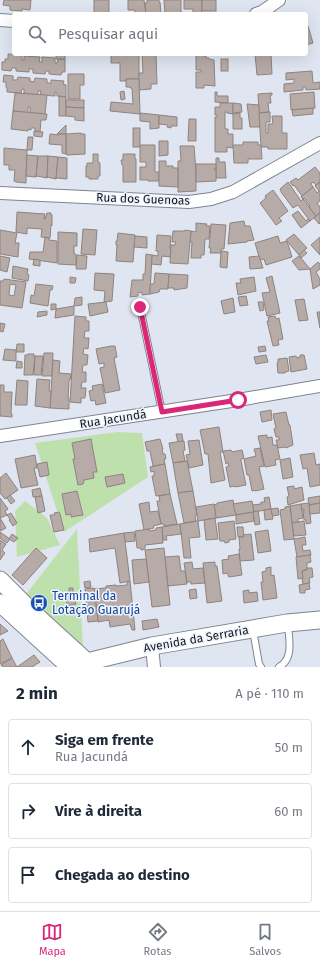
<!DOCTYPE html>
<html lang="pt">
<meta charset="utf-8">
<style>
body{margin:0;font-family:"Fira Sans",sans-serif;background:#f2f2f3;color:#1f2937}
.stop{position:absolute;width:12px;height:12px;margin:-9px;border:3px solid #db2777;border-radius:50%;background:#fff}
.stop.end{background:#db2777;border-color:#fff;box-shadow:0 1px 4px #0008}
.list{margin:0;padding:0;list-style:none}
h2{display:flex;justify-content:space-between;align-items:center;height:52px;margin:0;padding:0 16px;font-size:17px}
h2 small{font-size:13px;font-weight:400;color:#747a83}
.list li{display:grid;grid-template-columns:26px 1fr auto;gap:12px;align-items:center;box-sizing:border-box;height:56px;margin:0 8px 8px;padding:0 8px;border:1px solid #e0e1e3;border-radius:4px}
.list b{display:block;font-size:15px;white-space:nowrap}
.list p{margin:0;font-size:13px;white-space:nowrap;color:#747a83}
.list em{font-size:13px;font-style:normal;color:#747a83}
.icon{flex:none;width:22px;height:22px;fill:none;stroke:currentColor;stroke-width:2;stroke-linecap:round;stroke-linejoin:round}
.map{position:relative;flex:none;width:320px;height:667px;overflow:hidden}
.search{position:absolute;background:#fff;box-shadow:0 4px 16px #0002;left:12px;right:12px;top:12px;height:44px;display:flex;align-items:center;gap:10px;box-sizing:border-box;padding:0 14px;border-radius:4px;color:#747a83;font-size:15px}
.sheet{height:244px;background:#fff}
nav{display:flex;justify-content:space-around;align-items:center;box-sizing:border-box;height:56px;border-top:1px solid #e0e1e3;background:#fff;font-size:11px;color:#747a83}
nav a{display:grid;justify-items:center;gap:2px}
nav .on{color:#db2777}
.map>svg:first-child{display:block}
.green{fill:#bee0ad}
.building{fill:#b6aba6;stroke:#8e837e;fill-rule:evenodd}
.lines{fill:none;stroke-linecap:round;stroke-linejoin:round}
.lane-casing{stroke:#7f848e;stroke-width:8}
.street-casing{stroke:#7f848e;stroke-width:14}
.secondary-casing{stroke:#7f848e;stroke-width:19}
.lane{stroke:#fff;stroke-width:6}
.street{stroke:#fff;stroke-width:12}
.secondary{stroke:#fff;stroke-width:17}
.route{stroke:#db2777;stroke-width:5}
.labels{text-anchor:middle;dominant-baseline:central;stroke-width:3;stroke-linejoin:round;paint-order:stroke}
.street-label{font-size:12px;fill:#16181c;stroke:#eef4fe}
.transit-label{font-size:12px;fill:#164399;stroke:#eef4fe;text-anchor:start}
</style>
<div class="map">
<svg width="320" height="667" viewBox="0 0 320 667">
<rect width="100%" height="100%" fill="#e0e6f1"/>
<g class="green">
<polygon points="117,432 142,433 148,477 64,532 35,443"/>
<polygon points="25,501 47,518 60,545 17,557 15,511"/>
<polygon points="77,529 83,648 23,598"/>
</g>
<g class="building">
<polygon points="4,0 31,0 30,10 22,9 22,11 10,10 10,6 3,5"/>
<rect x="94" y="0" width="15" height="14"/>
<polygon points="128,0 144,0 146,14 135,14 135,10 128,10"/>
<polygon points="147,0 159,0 159,2 160,2 161,14 146,14 145,3 147,3"/>
<polygon points="164,0 181,0 181,14 165,14"/>
<polygon points="184,0 202,0 202,14 193,14 193,9 184,9"/>
<rect x="202" y="0" width="14" height="11"/>
<polygon points="306,26 308,26 313,43 306,45"/>
<polygon points="8,54 22,55 22,60 24,60 24,56 40,57 39,62 42,62 42,57 55,58 55,63 57,63 58,59 65,59 65,72 62,72 61,75 49,74 49,71 46,71 45,74 33,73 33,69 29,69 29,72 16,71 16,68 12,68 11,71 2,70 2,62 5,62 5,59 8,59"/>
<rect x="56" y="54" width="9" height="5"/>
<polygon points="111,54 139,54 139,79 126,79 126,81 120,81 120,63 111,63"/>
<polygon points="142,54 156,54 157,84 151,84 151,89 139,90 139,73 143,73"/>
<polygon points="255,54 271,54 272,74 257,75"/>
<polygon points="196,55 206,56 206,58 209,58 209,59 214,60 215,86 204,85 204,88 196,88 196,72 201,72 201,70 196,70"/>
<rect x="221" y="59" width="7" height="12"/>
<polygon points="312,71 313,83 320,82 320,89 306,90 305,87 303,87 303,90 284,92 284,84 294,83 294,79 286,80 286,73"/>
<polygon points="68,74 84,74 84,85 80,85 80,99 68,99"/>
<polygon points="4,75 13,76 13,80 17,80 18,77 30,78 30,81 34,82 35,78 47,79 47,83 51,83 51,80 64,81 63,84 66,85 66,97 57,96 57,93 55,92 55,96 40,95 41,91 38,91 38,95 24,93 24,89 22,89 21,93 7,92 7,88 6,87 6,82 3,82"/>
<polygon points="126,79 139,79 140,114 110,111 111,102 133,104 132,88 130,88 130,87 126,87"/>
<polygon points="124,91 125,99 121,100 120,92"/>
<polygon points="215,92 217,92 217,96 228,96 228,103 215,102"/>
<polygon points="314,92 315,108 291,110 290,94"/>
<polygon points="15,93 47,95 45,114 30,113 30,107 28,107 28,113 13,111"/>
<polygon points="272,93 272,95 270,95 271,103 268,103 269,112 259,113 258,94"/>
<polygon points="59,96 66,97 66,116 59,116"/>
<polygon points="66,100 84,100 84,108 66,107"/>
<polygon points="220,103 233,103 233,114 227,113 227,112 225,112 225,129 228,129 228,134 233,134 233,148 227,147 227,152 215,152 215,117 217,117 217,115 215,115 215,107 220,107"/>
<polygon points="233,103 241,104 242,112 233,113"/>
<polygon points="247,104 259,105 260,127 250,127"/>
<polygon points="66,107 84,108 84,121 75,120 75,117 66,116"/>
<polygon points="313,108 313,114 293,116 292,110"/>
<polygon points="13,111 47,114 46,120 41,120 40,132 35,132 35,128 31,128 31,130 28,129 28,131 11,129"/>
<polygon points="270,112 270,122 266,122 266,133 268,133 268,124 273,124 272,116 282,116 282,133 287,133 287,149 268,149 268,147 261,147 259,113"/>
<polygon points="140,113 159,115 159,128 150,129 150,122 140,121"/>
<polygon points="240,113 240,118 242,118 242,129 233,129 233,114"/>
<polygon points="159,115 177,117 177,126 171,126 171,128 167,127 168,125 159,124"/>
<polygon points="189,119 196,119 196,141 188,141"/>
<polygon points="66,125 66,134 57,134"/>
<rect x="133" y="128" width="7" height="19"/>
<polygon points="34,131 43,132 42,137 34,136"/>
<polygon points="81,133 81,134 85,134 85,154 67,155 66,154 66,134"/>
<polygon points="50,134 59,135 59,134 66,134 66,154 62,153 62,145 49,144"/>
<polygon points="28,137 33,137 32,150 27,150"/>
<polygon points="159,141 168,141 168,155 159,156"/>
<polygon points="243,142 258,142 258,145 261,145 262,159 248,159 248,163 234,163 233,145 243,145"/>
<polygon points="140,145 155,145 155,172 159,172 159,181 148,181 148,180 140,180 140,167 146,167 146,162 140,162"/>
<polygon points="180,146 194,146 196,172 196,191 178,192 178,161 181,161"/>
<polygon points="4,148 27,150 26,183 16,182 14,181 15,170 9,170 9,165 4,165"/>
<polygon points="93,154 98,154 98,162 100,163 100,176 98,176 98,179 89,179 89,177 86,177 86,166 87,166 87,163 93,163"/>
<polygon points="123,154 135,154 135,159 136,159 136,182 123,182 123,165 122,165 121,160 123,160"/>
<polygon points="27,155 38,156 36,177 26,176"/>
<polygon points="38,156 48,156 47,178 37,176 36,177"/>
<polygon points="48,156 58,157 56,179 47,177 47,178"/>
<polygon points="58,157 67,158 67,179 57,178 56,179"/>
<polygon points="216,158 219,158 219,162 225,162 226,178 216,178"/>
<polygon points="159,161 166,161 166,166 173,166 173,168 178,168 178,187 159,186"/>
<polygon points="196,164 216,164 216,168 214,169 214,170 216,170 216,181 196,182"/>
<polygon points="315,167 320,173 320,182 316,185 313,182 311,184 313,187 302,196 294,185 293,186 290,182 296,178 298,180"/>
<polygon points="288,182 301,201 303,199 316,216 310,221 298,205 293,208 281,192 281,191 280,189"/>
<polygon points="320,182 320,201 317,203 320,207 320,213 316,216 309,207 310,206 304,198 303,199 301,197 313,187 317,193 319,191 315,186"/>
<polygon points="273,190 288,211 279,218 282,221 276,225 260,203 266,198 265,196"/>
<polygon points="298,211 306,221 308,219 310,221 301,228 292,215"/>
<polygon points="17,212 45,214 44,219 45,219 47,213 51,213 51,215 52,215 52,226 51,225 50,238 41,237 42,229 27,228 27,234 16,232"/>
<polygon points="320,213 320,223 319,224 314,218"/>
<polygon points="244,221 245,226 250,226 254,240 247,241 247,242 228,244 230,223"/>
<polygon points="196,223 207,224 206,226 210,226 209,239 205,239 204,255 201,255 201,258 191,258 192,242 190,242 191,231 196,232"/>
<polygon points="211,224 226,225 224,249 221,249 221,253 210,253 211,248 209,248"/>
<polygon points="83,229 97,230 95,255 81,254"/>
<polygon points="0,230 17,233 15,243 19,243 18,257 0,254"/>
<polygon points="185,230 191,231 188,264 170,263 171,245 175,245 176,242 172,242 173,231 185,231"/>
<polygon points="58,232 77,233 77,246 74,246 74,254 76,254 76,265 58,264"/>
<polygon points="118,233 135,235 133,262 116,261 117,245 116,245 116,241 117,241"/>
<polygon points="294,234 307,248 299,255 286,240"/>
<polygon points="157,235 171,236 170,249 171,250 170,257 162,256 161,265 151,264 152,255 158,256 158,251 156,251"/>
<polygon points="135,236 147,237 147,248 134,247"/>
<polygon points="278,236 280,243 287,241 292,257 266,265 264,259 260,260 255,243"/>
<polygon points="45,237 49,238 49,240 57,241 57,263 29,259 30,252 43,252"/>
<polygon points="320,237 320,255 311,245"/>
<polygon points="304,250 307,253 301,258 299,255"/>
<polygon points="221,251 228,252 227,268 220,267"/>
<polygon points="146,254 152,255 150,294 142,295 142,292 138,293 138,296 130,297 132,280 143,280 143,274 145,274"/>
<polygon points="77,255 87,256 86,269 76,269"/>
<polygon points="0,256 10,258 7,272 0,270"/>
<polygon points="259,256 263,268 250,269 249,257"/>
<polygon points="299,256 301,258 310,269 299,270 292,261"/>
<polygon points="34,259 40,260 40,266 33,265"/>
<polygon points="318,262 320,264 320,269 316,272 320,279 320,285 313,289 310,269"/>
<polygon points="13,266 28,269 27,274 29,275 28,281 12,278"/>
<polygon points="95,273 114,274 112,301 104,302 105,291 94,290"/>
<polygon points="155,273 169,274 168,289 160,289 159,292 150,294 150,284 154,284"/>
<polygon points="169,274 188,275 187,288 174,290 174,288 168,288"/>
<polygon points="272,276 280,313 267,316 262,293 270,292 266,278"/>
<polygon points="70,277 76,278 75,283 70,283"/>
<polygon points="254,277 256,291 238,295 236,283 241,283 240,279"/>
<path d="M4 279 26 282 22 308 0 305V281H3ZM10 284 16 285 14 296 9 295Z"/>
<polygon points="36,284 53,286 52,290 50,290 48,306 30,303 31,295 34,296"/>
<polygon points="246,296 248,305 240,306 238,297"/>
<polygon points="82,297 82,305 74,306 75,298"/>
<polygon points="233,298 235,312 224,314 221,301"/>
<polygon points="304,299 308,320 299,321 295,300"/>
<polygon points="106,302 108,312 90,316 88,304"/>
<polygon points="258,302 263,302 264,310 260,311"/>
<polygon points="51,304 56,304 56,309 51,310"/>
<polygon points="74,306 74,315 55,318 56,309"/>
<polygon points="47,311 47,315 37,317 38,312"/>
<polygon points="317,312 320,312 320,328"/>
<polygon points="75,316 86,317 86,321 89,321 89,331 85,331 84,338 89,338 88,349 84,348 83,354 88,355 87,365 83,365 82,372 86,372 86,382 82,382 81,388 86,388 85,398 81,398 81,403 70,402"/>
<polygon points="275,316 276,319 279,318 283,339 278,340 279,345 273,346 267,321 269,321 268,317"/>
<polygon points="0,323 5,324 3,332 0,331"/>
<polygon points="17,344 24,344 24,352 16,352"/>
<polygon points="111,346 115,346 117,357 114,358 120,390 105,393 100,368 104,367 104,363 99,364 96,349"/>
<polygon points="265,346 266,351 259,352 258,347"/>
<polygon points="5,349 16,350 16,361 3,360"/>
<polygon points="44,353 53,353 52,376 42,376"/>
<polygon points="28,354 34,354 34,356 35,356 33,375 24,375 25,355 27,355"/>
<polygon points="266,355 268,362 256,364 254,357"/>
<polygon points="300,355 304,355 307,369 291,372 289,357 296,356 297,358 300,357"/>
<polygon points="35,356 43,356 41,375 34,375"/>
<polygon points="287,358 289,371 285,372 285,373 278,373 277,363 278,363 278,359"/>
<polygon points="53,360 60,361 59,373 71,374 70,380 69,380 68,398 69,398 69,409 50,408"/>
<polygon points="17,361 22,362 22,368 16,368"/>
<polygon points="37,379 50,380 49,391 51,391 50,408 35,406"/>
<polygon points="17,380 28,381 27,405 15,405"/>
<polygon points="102,384 106,403 96,405 95,400 91,401 89,391 93,390 92,386"/>
<polygon points="0,385 4,385 4,392 12,392 11,414 12,414 12,417 0,416"/>
<polygon points="271,410 272,420 262,422 260,412"/>
<polygon points="286,412 289,425 290,425 293,445 286,448 285,447 278,448 276,440 279,440 279,437 276,437 274,429 276,428 273,414"/>
<polygon points="219,427 223,452 220,452 225,480 211,483 208,454 205,454 200,430"/>
<polygon points="176,434 182,434 183,441 178,442"/>
<polygon points="267,435 267,438 272,437 273,445 277,445 280,459 275,460 276,465 265,467 258,436"/>
<polygon points="91,439 97,472 93,472 94,478 84,480 83,484 78,485 73,459 75,459 72,443"/>
<polygon points="160,439 163,449 162,449 163,454 165,454 166,459 164,459 165,464 153,466 150,451 147,451 145,442"/>
<polygon points="199,440 203,465 189,468 186,455 190,454 188,441"/>
<polygon points="184,441 185,450 183,451 185,461 173,463 169,443"/>
<polygon points="260,448 264,466 259,467 264,489 255,491 255,490 252,491 249,475 247,475 244,459 256,456 254,449"/>
<polygon points="231,450 232,452 242,450 244,458 241,459 241,461 246,485 235,487 235,486 230,487 226,467 229,466 228,463 226,464 223,451"/>
<polygon points="314,453 316,465 320,464 320,485 310,487 307,468 303,469 300,455"/>
<polygon points="35,455 37,468 34,468 38,485 21,488 15,459"/>
<polygon points="290,458 293,477 283,479 280,460"/>
<polygon points="187,461 193,491 178,493 173,463"/>
<polygon points="47,462 49,475 40,477 37,464"/>
<polygon points="165,464 170,494 156,496 152,476 154,476 154,471 151,472 150,467"/>
<polygon points="6,473 18,490 5,499 0,493 0,478"/>
<polygon points="123,474 125,483 107,487 105,477"/>
<polygon points="294,486 294,489 302,487 304,500 288,505 287,497 289,496 287,487"/>
<polygon points="40,488 42,496 33,497 32,490"/>
<polygon points="77,491 83,515 71,517 71,514 66,515 62,494"/>
<polygon points="193,491 197,515 195,516 196,521 184,523 178,493"/>
<polygon points="170,494 177,524 164,526 164,524 161,524 157,501 160,501 159,496"/>
<polygon points="10,495 15,501 11,504 7,498"/>
<polygon points="42,496 45,511 38,513 35,497"/>
<polygon points="320,496 320,503 309,505 308,498"/>
<polygon points="269,497 271,509 254,512 252,505 261,504 261,502 265,502 264,498"/>
<polygon points="0,498 8,509 5,511 7,515 0,518"/>
<polygon points="233,500 236,515 216,518 214,505 217,504 217,503"/>
<polygon points="252,501 254,512 236,515 233,504"/>
<polygon points="149,502 150,512 158,511 161,524 153,526 154,528 144,530 139,504"/>
<polygon points="309,503 311,523 306,524 306,520 304,520 303,511 304,511 304,509 302,510 301,504"/>
<polygon points="320,503 320,513 310,514 309,505"/>
<polygon points="214,504 216,518 198,521 196,507"/>
<polygon points="301,504 303,518 298,519 298,522 292,523 290,506"/>
<polygon points="290,506 294,539 284,540 280,510 285,509 285,507"/>
<polygon points="278,508 279,515 272,516 271,509"/>
<polygon points="271,509 273,519 265,520 264,510"/>
<polygon points="258,511 260,524 255,525 253,512"/>
<polygon points="59,512 60,514 64,530 54,532 50,515 55,515 54,513"/>
<polygon points="253,512 254,521 236,524 236,515"/>
<polygon points="11,513 17,523 13,526 9,520 10,519 7,515"/>
<polygon points="0,518 6,528 0,531"/>
<polygon points="215,518 218,539 206,540 204,520"/>
<polygon points="198,521 200,537 189,538 191,558 184,558 180,524"/>
<polygon points="234,521 236,539 229,540 229,542 225,543 224,541 220,541 218,523"/>
<polygon points="304,521 306,535 294,536 292,523"/>
<polygon points="180,524 181,534 166,536 167,540 163,540 162,527"/>
<polygon points="162,527 163,543 145,545 145,549 141,550 141,548 137,548 135,531 149,529 149,531 156,530 156,528"/>
<polygon points="237,527 243,527 244,537 238,537"/>
<polygon points="268,530 271,551 258,553 255,532"/>
<polygon points="0,532 10,539 7,543 0,538"/>
<polygon points="134,532 135,541 125,542 124,533"/>
<polygon points="124,533 130,581 120,583 115,548 90,552 89,539"/>
<polygon points="12,534 18,538 14,542 9,539"/>
<polygon points="251,534 254,560 240,561 239,549 240,549 239,537 244,537 243,535"/>
<polygon points="305,537 306,545 302,545 303,551 310,550 311,555 297,557 294,539"/>
<polygon points="0,540 6,544 2,550 5,553 0,560"/>
<polygon points="36,548 47,558 23,585 12,575"/>
<polygon points="164,548 170,605 152,607 145,550"/>
<polygon points="239,554 242,575 229,577 227,573 223,574 222,560 229,559 228,556"/>
<polygon points="310,555 311,562 307,563 307,569 302,571 303,578 298,579 296,557"/>
<polygon points="179,556 181,571 185,571 187,584 168,586 165,557"/>
<polygon points="146,559 149,582 134,584 132,560"/>
<polygon points="192,562 193,569 203,568 205,583 191,584 191,582 187,582 184,563"/>
<polygon points="215,562 215,566 217,566 222,601 207,603 203,563"/>
<polygon points="271,567 271,576 274,575 277,598 263,600 261,582 263,582 262,572 266,571 266,568"/>
<polygon points="307,568 312,568 313,577 309,578 310,583 303,584 302,579 303,578 302,571 307,570"/>
<polygon points="90,581 91,587 85,588 84,582"/>
<polygon points="130,581 135,630 132,630 130,624 110,627 109,620 98,622 94,589 106,588 106,586 116,585 116,586 127,585 127,582"/>
<polygon points="309,583 310,589 305,590 305,593 300,593 299,585"/>
<polygon points="69,588 73,588 73,595 76,604 68,606 65,598 66,598 66,593 69,593"/>
<polygon points="94,588 98,621 88,622 85,589"/>
<polygon points="196,589 197,598 190,599 189,590"/>
<polygon points="249,590 249,593 257,592 258,601 244,603 243,591"/>
<polygon points="157,619 159,627 143,630 142,621"/>
<polygon points="0,624 8,631 0,635"/>
<polygon points="3,639 12,658 0,664 0,641"/>
<polygon points="34,655 40,662 32,667 17,667"/>
<polygon points="12,658 17,667 3,667 1,665"/>
</g>
<g class="lines">
<defs>
<g id="lane">
<polyline points="140,307 162,412"/>
<polyline points="253,630 259,664 261,667"/>
<path d="M279 667C294 659 289 639 288 625"/>
</g>
<g id="street">
<polyline points="256,14 262,12 279,0"/>
<polyline points="0,20 14,21"/>
<polyline points="0,193 189,202 211,199 233,192 320,143"/>
<polyline points="0,436 238,400 320,386"/>
<polyline points="152,646 154,667"/>
</g>
<g id="secondary">
<polyline points="0,580 31,611 87,662"/>
<polyline points="0,603 70,667"/>
<polyline points="75,667 87,662 152,646 287,623 320,620"/>
</g>
</defs>
<use href="#lane" class="lane-casing"/>
<use href="#street" class="street-casing"/>
<use href="#secondary" class="secondary-casing"/>
<use href="#lane" class="lane"/>
<use href="#street" class="street"/>
<use href="#secondary" class="secondary"/>
</g>
<g class="lines">
<polyline class="route" points="140,307 162,412 238,400"/>
</g>
<defs>
<symbol id="bus-disc" viewBox="-11 -11 22 22"><circle r="9.5" fill="#1a4fb4" stroke="#eef4fe"/><path d="M-5-6H5V4H4V6H2V4H-2V6H-4V4H-5ZM-3.5-4V0h7V-4ZM-3.5 1.2v1.5H-2V1.2ZM2 1.2v1.5H3.5V1.2Z" fill="#fff"/></symbol>
</defs>
<g fill-rule="evenodd">
<use href="#bus-disc" x="29" y="593" width="20" height="20"/>
</g>
<g class="labels">
<g class="street-label">
<text transform="translate(143 199) rotate(2)">Rua dos Guenoas</text>
<text transform="translate(113 419) rotate(-9)">Rua Jacundá</text>
<text transform="translate(196 639) rotate(-10)">Avenida da Serraria</text>
</g>
<g class="transit-label">
<text x="52" y="596">Terminal da<tspan x="52" dy="14">Lotação Guarujá</tspan></text>
</g>
</g>
</svg>
<div class="stop" style="left:238px;top:400px"></div>
<div class="stop end" style="left:140px;top:307px"></div>
<div class="search"><svg class="icon" aria-label="search" viewBox="0 0 24 24"><circle cx="10" cy="10" r="6"/><path d="M15 15l6 6"/></svg>Pesquisar aqui</div>
</div>
<section class="sheet">
<h2>2 min<small>A pé · 110 m</small></h2>
<ul class="list">
<li><svg class="icon" aria-label="ahead" viewBox="0 0 24 24"><path d="M12 20V5M6 11l6-6 6 6"/></svg><div><b>Siga em frente</b><p>Rua Jacundá</p></div><em>50 m</em></li>
<li><svg class="icon" aria-label="right" viewBox="0 0 24 24"><path d="M7 20v-9h11M14 6l5 5-5 5"/></svg><div><b>Vire à direita</b></div><em>60 m</em></li>
<li><svg class="icon" aria-label="arrive" viewBox="0 0 24 24"><path d="M6 21V4h12l-3 4 3 4H6"/></svg><div><b>Chegada ao destino</b></div></li>
</ul>
</section>
<nav>
<a class="on"><svg class="icon" aria-label="map" viewBox="0 0 24 24"><path d="M3 6l6-2 6 2 6-2v14l-6 2-6-2-6 2zM9 4v14M15 6v14"/></svg>Mapa</a>
<a><svg class="icon" aria-label="directions" viewBox="0 0 24 24"><path d="M12 3l9 9-9 9-9-9zM9 14v-3h6M13 9l2 2-2 2"/></svg>Rotas</a>
<a><svg class="icon" aria-label="saved" viewBox="0 0 24 24"><path d="M7 4h10v16l-5-4-5 4z"/></svg>Salvos</a>
</nav>
